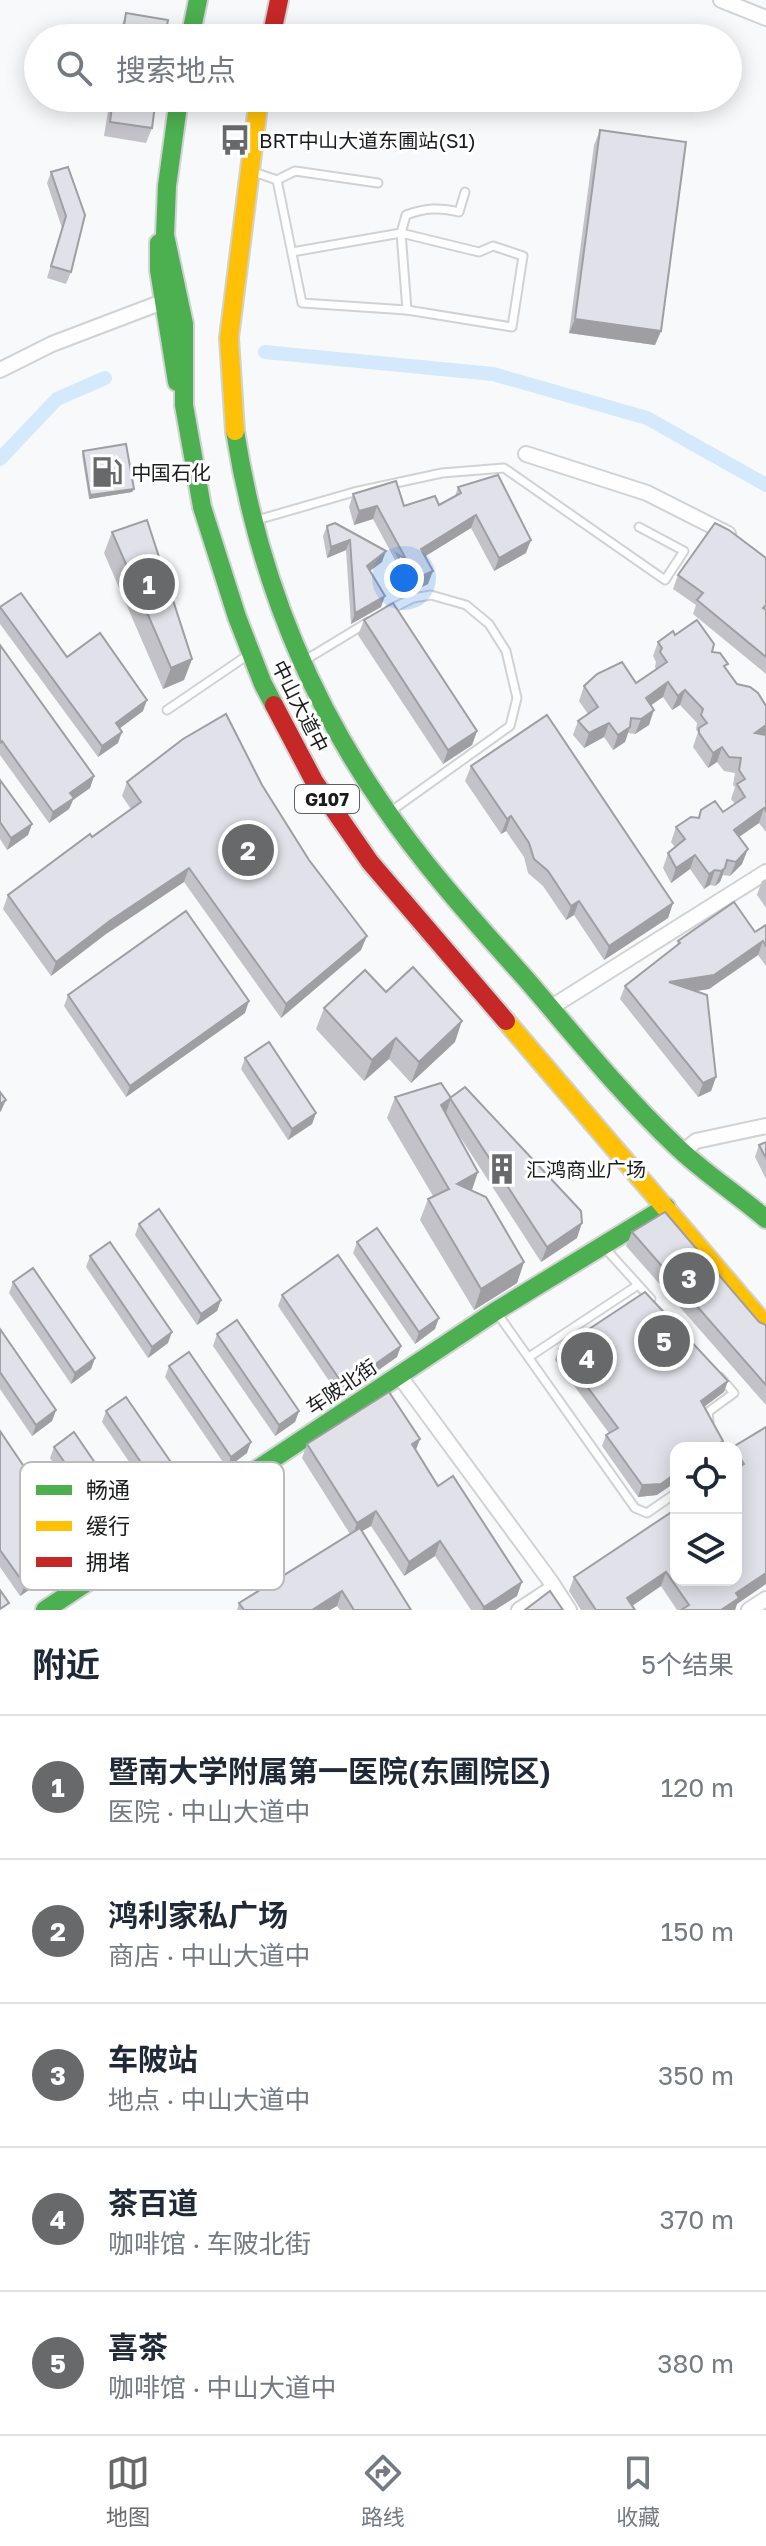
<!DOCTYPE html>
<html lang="zh">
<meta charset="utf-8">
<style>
body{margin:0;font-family:"Golos Text","Noto Sans SC",sans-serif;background:#f6f6f7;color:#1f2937}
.controls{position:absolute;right:24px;bottom:24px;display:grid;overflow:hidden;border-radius:16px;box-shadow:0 4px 20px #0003}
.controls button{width:72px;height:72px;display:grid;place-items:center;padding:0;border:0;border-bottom:2px solid #e0e1e3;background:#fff;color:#1f2937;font:40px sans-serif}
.you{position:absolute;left:404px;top:578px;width:28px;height:28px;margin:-20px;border:6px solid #fff;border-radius:50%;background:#1a73e8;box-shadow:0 0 0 12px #1a73e833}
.badge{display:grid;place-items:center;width:52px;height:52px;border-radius:50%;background:#68696b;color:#fff;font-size:26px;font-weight:700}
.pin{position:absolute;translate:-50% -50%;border:4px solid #fff;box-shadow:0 2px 8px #0006}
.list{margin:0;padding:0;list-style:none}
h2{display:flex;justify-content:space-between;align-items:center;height:104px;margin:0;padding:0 32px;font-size:34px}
h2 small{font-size:26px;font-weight:400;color:#747a83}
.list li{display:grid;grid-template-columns:52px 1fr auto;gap:24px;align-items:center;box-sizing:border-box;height:144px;padding:0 32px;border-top:2px solid #e0e1e3}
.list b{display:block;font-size:30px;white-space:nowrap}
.list p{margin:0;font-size:26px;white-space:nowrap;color:#747a83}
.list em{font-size:26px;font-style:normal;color:#747a83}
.icon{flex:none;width:44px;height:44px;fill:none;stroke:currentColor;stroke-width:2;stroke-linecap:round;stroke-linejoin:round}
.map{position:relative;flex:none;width:766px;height:1610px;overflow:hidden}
.search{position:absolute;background:#fff;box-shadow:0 4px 20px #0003;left:24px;right:24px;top:24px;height:88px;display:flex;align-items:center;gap:20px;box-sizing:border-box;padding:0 28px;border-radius:44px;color:#747a83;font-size:30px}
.sheet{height:824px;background:#fff}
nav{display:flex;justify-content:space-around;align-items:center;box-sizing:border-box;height:112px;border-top:2px solid #e0e1e3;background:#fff;font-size:22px;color:#747a83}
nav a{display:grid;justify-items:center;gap:4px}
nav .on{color:#68696b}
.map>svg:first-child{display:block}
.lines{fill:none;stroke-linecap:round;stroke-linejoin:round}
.canal{stroke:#d5e9fc;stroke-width:14}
.lane-casing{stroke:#d0d2d3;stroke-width:11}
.street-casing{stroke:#d0d2d3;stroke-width:18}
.fast-casing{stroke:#d0d2d3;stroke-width:22}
.slow-casing{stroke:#d0d2d3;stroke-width:22}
.jam-casing{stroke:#d0d2d3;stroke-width:22}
.lane{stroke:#fefefe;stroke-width:7}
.street{stroke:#fefefe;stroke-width:14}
.fast{stroke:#4caf50;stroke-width:18}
.slow{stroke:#ffc107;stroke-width:18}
.jam{stroke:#c62828;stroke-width:18}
.wall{fill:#c2c2c8}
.shaded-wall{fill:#9e9ea3}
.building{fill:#e1e2e9;stroke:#9e9ea3;stroke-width:2}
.labels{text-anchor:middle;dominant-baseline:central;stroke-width:6;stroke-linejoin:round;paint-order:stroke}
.shield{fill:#fff;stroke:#5f6061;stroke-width:2}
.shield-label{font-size:18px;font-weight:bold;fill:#1b1c1d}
.poi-label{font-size:20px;fill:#1b1c1d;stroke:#fff;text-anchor:start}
.street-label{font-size:20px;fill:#1b1c1d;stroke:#fff}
.key{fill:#fff;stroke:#bbb;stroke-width:2}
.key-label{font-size:22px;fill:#1b1c1d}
</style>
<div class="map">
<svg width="766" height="1610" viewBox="0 0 766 1610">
<rect width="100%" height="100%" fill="#f7f9fb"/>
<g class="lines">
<g class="canal">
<polyline points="265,352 493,374 647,418 766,485"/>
<polyline points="0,459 57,399 105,378"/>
</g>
<defs>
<g id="lane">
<polyline points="254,172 277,180 302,303 407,310 512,327 523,256 493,246 479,252 401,233 292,252"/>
<polyline points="277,180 295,171 378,183"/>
<path d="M407 310 401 233 406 215C425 208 439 207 459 212L465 192"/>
<polyline points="257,520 354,492 442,473 504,468 665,580 684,551 639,527"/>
<polyline points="389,610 413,598 431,595 466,605 489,624 506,651 517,698 510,726 394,809"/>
<polyline points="307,659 368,622"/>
<polyline points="167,710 245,657"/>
<polyline points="603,1246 651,1299"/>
<polyline points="497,1313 635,1508 647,1513 676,1493"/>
<polyline points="529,1357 638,1285"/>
<polyline points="709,1422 708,1412 734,1393 720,1377"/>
</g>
<g id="street">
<polyline points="721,0 766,18"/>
<polyline points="0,370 52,344 165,301"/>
<polyline points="526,454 647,493 728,534"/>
<polyline points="550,1008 766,872"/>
<polyline points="683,1152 696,1141 766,1126"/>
<polyline points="398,1374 551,1582 569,1610"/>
<polyline points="519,1610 554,1587"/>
<polyline points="749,1610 766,1599"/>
</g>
<g id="fast">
<polyline points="190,38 198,0"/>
<polyline points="179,98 167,186 165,235 184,324 184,405 202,507 237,617 263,684 274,705"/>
<polyline points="159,243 159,270 177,382"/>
<path d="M235 431C256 564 303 689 380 801 423 865 475 922 526 979 575 1036 622 1095 676 1146 704 1173 737 1194 766 1219"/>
<polyline points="45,1610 496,1311 666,1207"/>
</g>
<g id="slow">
<polyline points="235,431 229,338 259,98"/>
<polyline points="506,1021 766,1326"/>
</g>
<g id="jam">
<polyline points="271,38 279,0"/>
<polyline points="274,705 314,781 370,862 506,1021"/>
</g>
</defs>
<use href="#lane" class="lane-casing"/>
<use href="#street" class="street-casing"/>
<use href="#fast" class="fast-casing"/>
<use href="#slow" class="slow-casing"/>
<use href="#jam" class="jam-casing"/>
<use href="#lane" class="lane"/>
<use href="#street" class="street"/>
<use href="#fast" class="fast"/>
<use href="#slow" class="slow"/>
<use href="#jam" class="jam"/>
</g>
<g class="wall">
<polygon points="126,13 165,38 119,38 121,28"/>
<polygon points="110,98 156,98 152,128 146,143 104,136"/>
<polygon points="600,130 661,331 655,345 569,333 594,145"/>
<polygon points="68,167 71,272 66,284 47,278 62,228 47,183 51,172"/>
<polygon points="83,451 134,489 132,492 89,499 82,455"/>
<polygon points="458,487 526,553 494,571 471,528 425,556 428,584 407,594 392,567 395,560 373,519 354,525 349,507 353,494 404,506 439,505 455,496"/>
<polygon points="327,526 382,562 370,571 381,607 351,624 346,550 327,558 323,536"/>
<polygon points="112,532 192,659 184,680 163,689 104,553"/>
<polygon points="766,558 766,674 693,614 696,605 673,589 678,575"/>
<polygon points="0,607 67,657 143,711 120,728 118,743 98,757 0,624"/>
<polygon points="364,620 477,731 472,745 443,764 358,635"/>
<polygon points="675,635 712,652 737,684 766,706 766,832 759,823 739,837 742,864 730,876 723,875 720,882 715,886 710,885 704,889 690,869 671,883 663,868 668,853 675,847 671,842 676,827 698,818 701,810 723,812 735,804 731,799 735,787 733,785 735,773 724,771 717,762 708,768 693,747 698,732 696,730 697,723 680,705 672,710 663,697 651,705 649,725 635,734 628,733 625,742 613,750 604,737 584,748 573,735 578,721 588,714 579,701 584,686 636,683 656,669 655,667 656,662 653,656 658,642"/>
<polygon points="0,645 94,776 90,788 73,800 69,809 49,823 0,755"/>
<polygon points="471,766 673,903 668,918 604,960 574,915 566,920 543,886 528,873 524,857 506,831 501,834 465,781"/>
<polygon points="0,780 32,824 28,835 7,850 0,839"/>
<polygon points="127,782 262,785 361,950 281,1018 184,882 106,934 51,976 3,909 8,895 131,809 122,796"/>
<polygon points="766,879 766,908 757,895 762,881"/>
<polygon points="766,925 766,966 758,955 709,989 696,991 716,1077 711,1091 698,1097 620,999 625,986 676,947 678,941 755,932"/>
<polygon points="386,992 455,1042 411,1083 389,1059 364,1081 316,1029 324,1008"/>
<polygon points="68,995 245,1013 126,1097 64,1006"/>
<polygon points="245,1058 316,1113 312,1124 288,1140 241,1069"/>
<polygon points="395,1097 451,1098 577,1238 541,1262 451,1123 471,1190 524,1262 517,1283 474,1310 420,1220 428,1199 433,1196 387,1118"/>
<polygon points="766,1142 766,1179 755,1157 759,1145"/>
<polygon points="139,1224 221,1300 217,1311 197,1325 135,1235"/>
<polygon points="632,1232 759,1322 766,1325 766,1405 626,1246"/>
<polygon points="357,1242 435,1329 415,1344 353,1253"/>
<polygon points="90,1256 168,1343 148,1358 86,1267"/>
<polygon points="13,1282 95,1358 91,1369 71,1384 9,1293"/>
<polygon points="282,1295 397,1357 340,1397 278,1306"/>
<polygon points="0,1329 56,1410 52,1421 32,1436 0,1389"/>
<polygon points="217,1334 299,1411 295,1422 275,1436 213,1346"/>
<polygon points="559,1349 724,1392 704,1407 723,1441 721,1448 676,1448 657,1495 638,1497 602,1446 606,1435 609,1433 555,1360"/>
<polygon points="169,1366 247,1453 227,1468 165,1377"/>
<polygon points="106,1411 184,1499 164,1513 102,1422"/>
<polygon points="766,1427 737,1604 735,1610 677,1610 661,1586 632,1606 635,1610 581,1610 569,1591 574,1577 676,1509 676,1580 736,1580 736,1448 733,1448"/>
<polygon points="0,1431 79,1548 75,1559 20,1596 0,1567"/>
<polygon points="420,1439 416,1450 438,1486 517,1596 495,1610 471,1610 435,1556 404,1576 371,1526 362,1531 411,1610 340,1610 337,1606 330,1610 237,1610 239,1603 350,1534 302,1458 307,1444"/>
<polygon points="54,1447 136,1523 132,1534 112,1548 50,1458"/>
</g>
<g class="shaded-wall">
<polygon points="575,319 661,331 655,345 569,333"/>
<polygon points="134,489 132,492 89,499 90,495"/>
<polygon points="377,506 373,519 354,525 359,511"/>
<polygon points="476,515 471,528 416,562 421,549"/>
<polygon points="350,540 346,550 327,558 331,547"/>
<polygon points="531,540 526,553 494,571 499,558"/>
<polygon points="386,551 382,562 363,576 367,566"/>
<polygon points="433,571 428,584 407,594 411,581"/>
<polygon points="385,596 381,607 351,624 355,613"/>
<polygon points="192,659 184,680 163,689 171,668"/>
<polygon points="668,682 663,697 641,712 646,698"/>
<polygon points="685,690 680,705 672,710 678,696"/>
<polygon points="147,700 143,711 112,734 116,723"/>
<polygon points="654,710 649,725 635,734 641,719"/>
<polygon points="609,723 604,737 584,748 589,733"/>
<polygon points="766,725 766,736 755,733"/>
<polygon points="630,727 625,742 613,750 618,735"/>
<polygon points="477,731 472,745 443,764 448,750"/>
<polygon points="122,732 118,743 98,757 102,746"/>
<polygon points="722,747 717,762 708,768 713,753"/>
<polygon points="94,776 90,788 73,800 69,809 49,823 53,812 70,793"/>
<polygon points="764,808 759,823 729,844 734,830"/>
<polygon points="511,816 506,831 501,834 507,819"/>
<polygon points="32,824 28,835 7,850 11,838"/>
<polygon points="748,849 742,864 730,876 736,862"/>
<polygon points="695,855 690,869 671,883 676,868"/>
<polygon points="189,868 184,882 106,934 51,976 56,962 111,920"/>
<polygon points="725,868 720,882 715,886 721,871"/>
<polygon points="715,870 710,885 704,889 709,874"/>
<polygon points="579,901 574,915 566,920 571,906"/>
<polygon points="673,903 668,918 604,960 609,946"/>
<polygon points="367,936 361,950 281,1018 286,1004"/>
<polygon points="763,941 758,955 709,989 664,996 669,982"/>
<polygon points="249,1001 245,1013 126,1097 130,1086"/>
<polygon points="462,1021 455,1042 411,1083 419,1062"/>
<polygon points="396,1038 389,1059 364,1081 372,1060"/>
<polygon points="716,1077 711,1091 698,1097 703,1083"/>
<polygon points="451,1098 444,1119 441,1105"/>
<polygon points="6,1100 1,1111 0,1112 0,1104"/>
<polygon points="316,1113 312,1124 288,1140 292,1129"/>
<polygon points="478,1172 471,1193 457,1184"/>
<polygon points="582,1223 577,1238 541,1262 547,1247"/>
<polygon points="524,1262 517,1283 474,1310 481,1289"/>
<polygon points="221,1300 217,1311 197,1325 201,1314"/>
<polygon points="439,1318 435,1329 415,1344 419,1332"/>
<polygon points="172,1332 168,1343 148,1358 152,1347"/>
<polygon points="401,1346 397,1357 340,1397 344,1386"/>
<polygon points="95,1358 91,1369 71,1384 75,1373"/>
<polygon points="728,1381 724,1392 697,1412 701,1401"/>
<polygon points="56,1410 52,1421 32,1436 36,1425"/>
<polygon points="299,1411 295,1422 275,1436 279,1425"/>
<polygon points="420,1439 414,1454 412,1444"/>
<polygon points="723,1441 721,1448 713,1448"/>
<polygon points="251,1442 247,1453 227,1468 231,1457"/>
<polygon points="676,1473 676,1482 657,1495 638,1497 642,1485"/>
<polygon points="188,1487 184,1499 164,1513 168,1502"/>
<polygon points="376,1511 371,1526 352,1537 357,1523"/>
<polygon points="136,1523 132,1534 112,1548 116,1537"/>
<polygon points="440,1541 435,1556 404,1576 409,1562"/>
<polygon points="79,1548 75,1559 20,1596 25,1585"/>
<polygon points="666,1572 661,1586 626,1610 627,1598"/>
<polygon points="766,1573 766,1584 737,1604 735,1610 721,1610 736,1593"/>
<polygon points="522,1582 517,1596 495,1610 482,1610 484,1607"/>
<polygon points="342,1591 337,1606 330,1610 312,1610"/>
</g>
<g class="building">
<polygon points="126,13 168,20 165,38 122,38"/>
<polygon points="113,98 156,98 152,128 110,122"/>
<polygon points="600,130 686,142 661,331 575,319"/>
<polygon points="68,167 85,215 71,272 51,266 66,216 51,172"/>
<polygon points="126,444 134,489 90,495 83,451"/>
<polygon points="498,475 531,540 499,558 476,515 421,549 433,571 411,581 397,554 406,559 377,506 359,511 353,494 396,481 404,506 435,496 439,505 461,493 458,487"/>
<polygon points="147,520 192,659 171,668 112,532"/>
<polygon points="335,523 386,551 367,566 385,596 355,613 350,540 331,547 327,526"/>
<polygon points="715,523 729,530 766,558 766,605 763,608 766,610 766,657 697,600 703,593 678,575"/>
<polygon points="21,593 67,657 100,633 147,700 116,723 122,732 102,746 0,607"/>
<polygon points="393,603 477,731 448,750 364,620"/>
<polygon points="697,620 714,644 712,652 720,653 728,664 724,666 737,684 750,687 758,693 766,706 766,725 755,733 766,735 766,811 764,808 734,830 748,849 736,862 727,860 725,868 721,871 715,870 709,874 695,855 676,868 668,853 685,839 676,827 691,817 699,818 701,810 715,801 723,812 745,797 737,784 745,779 739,770 741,758 729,757 722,747 713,753 699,733 699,728 707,723 701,715 703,709 685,690 678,696 668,682 646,698 654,710 641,719 631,718 630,727 618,735 609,723 589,733 578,721 598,707 584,686 597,674 622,662 636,683 667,662 660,652 662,648 658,642 673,631 675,635"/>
<polygon points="0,645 94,776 70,793 74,798 53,812 2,741 0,743"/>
<polygon points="226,714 262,785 309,860 367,936 286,1004 189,868 111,920 56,962 8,895 90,834 92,837 141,802 127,782 183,739"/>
<polygon points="547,715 673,903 609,946 579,901 571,906 548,871 534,859 529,843 511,816 507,819 471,766"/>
<polygon points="0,780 32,824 11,838 0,822"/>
<polygon points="734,902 755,932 766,925 766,946 763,941 714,975 669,982 707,995 716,1077 703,1083 625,986 680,943 678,941"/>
<polygon points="186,911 249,1001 130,1086 68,995"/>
<polygon points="413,967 462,1021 419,1062 396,1038 372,1060 324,1008 365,970 386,992"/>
<polygon points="269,1042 316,1113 292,1129 245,1058"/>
<polygon points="441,1083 451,1098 441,1105 478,1172 457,1184 486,1197 524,1262 481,1289 428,1199 449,1189 395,1097"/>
<polygon points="465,1087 581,1211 582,1223 547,1247 450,1098"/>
<polygon points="0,1092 6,1100 0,1104"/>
<polygon points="766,1142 766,1158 759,1145"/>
<polygon points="159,1209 221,1300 201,1314 139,1224"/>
<polygon points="665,1212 759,1322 766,1325 766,1385 632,1232"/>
<polygon points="377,1228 439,1318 419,1332 357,1242"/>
<polygon points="110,1242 172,1332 152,1347 90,1256"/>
<polygon points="338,1255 401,1346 344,1386 282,1295"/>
<polygon points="33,1268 95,1358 75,1373 13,1282"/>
<polygon points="645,1292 728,1381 701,1401 723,1441 713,1448 676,1448 676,1473 661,1484 642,1485 606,1435 618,1428 559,1349"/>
<polygon points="237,1320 299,1411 279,1425 217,1334"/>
<polygon points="0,1329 56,1410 36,1425 0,1372"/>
<polygon points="189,1352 251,1442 231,1457 169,1366"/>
<polygon points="389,1392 420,1439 412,1444 438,1486 453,1476 522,1582 484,1607 440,1541 409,1562 376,1511 357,1523 307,1444"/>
<polygon points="126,1397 188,1487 168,1502 106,1411"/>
<polygon points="766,1427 766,1573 736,1593 739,1598 721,1610 681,1610 689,1605 666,1572 627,1598 635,1610 596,1610 574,1577 676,1509 676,1580 736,1580 736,1552 738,1550 736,1547 736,1469 744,1464 736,1452 736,1448 733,1447"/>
<polygon points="0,1431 79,1548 25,1585 0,1550"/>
<polygon points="74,1432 136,1523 116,1537 54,1447"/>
<polygon points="360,1528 411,1610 354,1610 342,1591 312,1610 244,1610 239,1603"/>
<polygon points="0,1590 9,1603 0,1609"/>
<polygon points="550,1591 563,1610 525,1610"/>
</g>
<defs>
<symbol id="bus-bare" viewBox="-9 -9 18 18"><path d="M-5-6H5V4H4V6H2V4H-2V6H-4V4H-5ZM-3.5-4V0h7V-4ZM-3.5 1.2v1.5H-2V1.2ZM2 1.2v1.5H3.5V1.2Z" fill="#68696b" stroke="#fff" stroke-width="2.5" paint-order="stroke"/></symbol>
<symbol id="fuel-bare" viewBox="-9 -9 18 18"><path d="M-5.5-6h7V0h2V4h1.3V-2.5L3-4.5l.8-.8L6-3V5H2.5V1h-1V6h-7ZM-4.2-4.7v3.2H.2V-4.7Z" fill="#68696b" stroke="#fff" stroke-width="2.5" paint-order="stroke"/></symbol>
<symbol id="building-bare" viewBox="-9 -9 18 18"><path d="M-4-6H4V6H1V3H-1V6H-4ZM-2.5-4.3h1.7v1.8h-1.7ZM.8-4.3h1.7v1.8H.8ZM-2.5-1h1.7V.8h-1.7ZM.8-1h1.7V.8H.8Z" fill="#68696b" stroke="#fff" stroke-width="2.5" paint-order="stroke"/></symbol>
</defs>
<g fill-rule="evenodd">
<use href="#bus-bare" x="213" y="118" width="44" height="44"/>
<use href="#fuel-bare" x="85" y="450" width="44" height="44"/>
<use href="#building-bare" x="480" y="1147" width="44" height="44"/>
</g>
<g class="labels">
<rect class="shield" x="295" y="785" width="64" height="28" rx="6"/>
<g class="shield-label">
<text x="327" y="799">G107</text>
</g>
<g class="poi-label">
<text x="259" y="140">BRT中山大道东圃站(S1)</text>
<text x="131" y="472">中国石化</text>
<text x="526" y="1169">汇鸿商业广场</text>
</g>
<g class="street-label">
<text transform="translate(301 706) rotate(63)">中山大道中</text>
<text transform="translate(341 1386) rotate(-34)">车陂北街</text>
</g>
</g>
<rect x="20" y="1462" width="264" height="128" rx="12" class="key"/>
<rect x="36" y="1485" width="36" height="10" fill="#4caf50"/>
<rect x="36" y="1521" width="36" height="10" fill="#ffc107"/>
<rect x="36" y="1557" width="36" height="10" fill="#c62828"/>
<g class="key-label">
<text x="86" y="1498">畅通</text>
<text x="86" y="1534">缓行</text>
<text x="86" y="1570">拥堵</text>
</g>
</svg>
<div class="controls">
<button><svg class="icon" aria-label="locate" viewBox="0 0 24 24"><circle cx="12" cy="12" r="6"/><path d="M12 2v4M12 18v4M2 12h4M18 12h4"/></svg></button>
<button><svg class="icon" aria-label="layers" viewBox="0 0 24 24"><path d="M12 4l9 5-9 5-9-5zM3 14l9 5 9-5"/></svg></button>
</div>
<div class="you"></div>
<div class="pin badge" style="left:149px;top:584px">1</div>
<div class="pin badge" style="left:248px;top:850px">2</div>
<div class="pin badge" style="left:689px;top:1278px">3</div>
<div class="pin badge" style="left:587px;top:1358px">4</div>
<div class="pin badge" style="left:664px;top:1341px">5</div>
<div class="search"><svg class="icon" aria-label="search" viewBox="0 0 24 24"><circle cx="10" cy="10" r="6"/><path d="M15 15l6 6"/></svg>搜索地点</div>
</div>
<section class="sheet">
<h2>附近<small>5个结果</small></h2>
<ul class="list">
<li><span class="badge">1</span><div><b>暨南大学附属第一医院(东圃院区)</b><p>医院 · 中山大道中</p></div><em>120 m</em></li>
<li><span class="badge">2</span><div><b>鸿利家私广场</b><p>商店 · 中山大道中</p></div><em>150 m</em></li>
<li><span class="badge">3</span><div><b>车陂站</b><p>地点 · 中山大道中</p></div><em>350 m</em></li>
<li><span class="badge">4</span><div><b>茶百道</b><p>咖啡馆 · 车陂北街</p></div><em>370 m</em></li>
<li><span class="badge">5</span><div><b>喜茶</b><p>咖啡馆 · 中山大道中</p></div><em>380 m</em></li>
</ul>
</section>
<nav>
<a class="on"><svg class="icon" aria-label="map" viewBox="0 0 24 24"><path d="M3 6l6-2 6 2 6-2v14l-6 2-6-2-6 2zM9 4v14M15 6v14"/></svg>地图</a>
<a><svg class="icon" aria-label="directions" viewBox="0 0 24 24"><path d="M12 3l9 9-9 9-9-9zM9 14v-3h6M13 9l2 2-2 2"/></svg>路线</a>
<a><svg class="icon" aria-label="saved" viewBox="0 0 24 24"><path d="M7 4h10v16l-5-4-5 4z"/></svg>收藏</a>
</nav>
